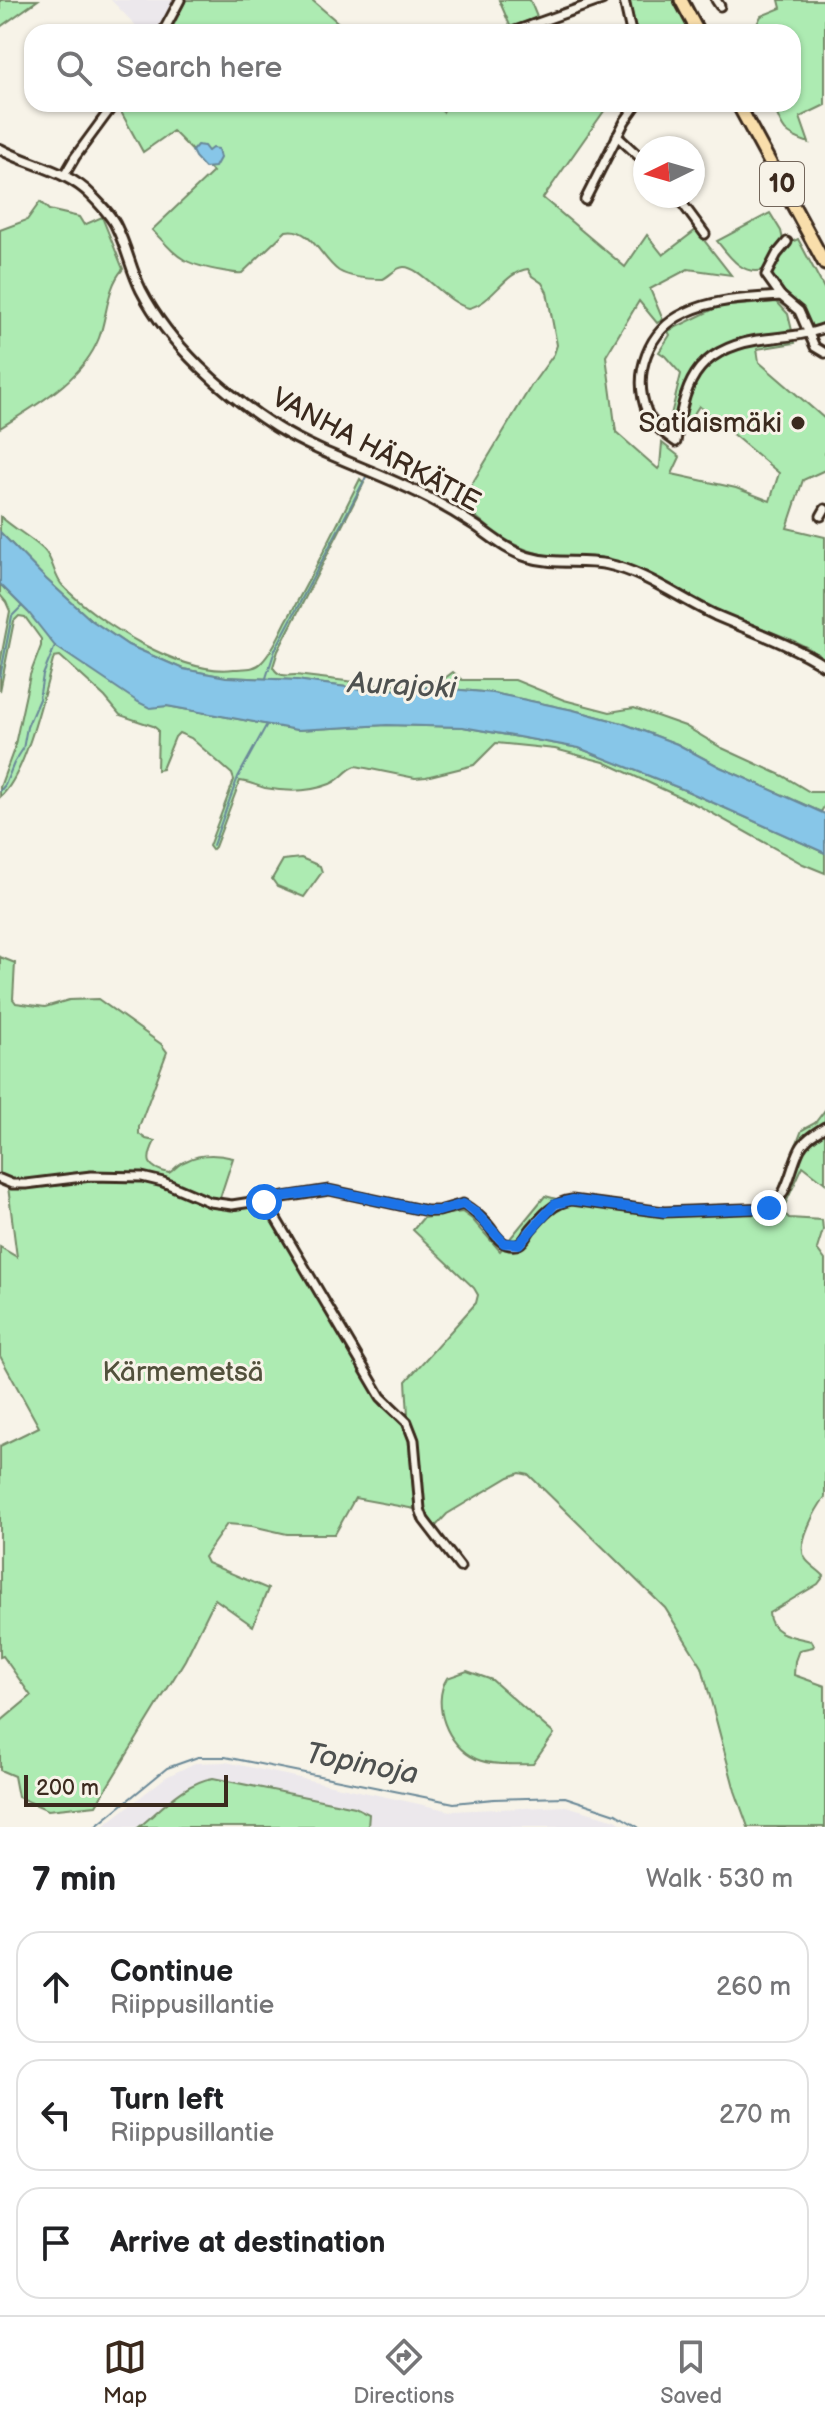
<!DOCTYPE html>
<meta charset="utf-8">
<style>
body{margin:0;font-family:"Balsamiq Sans",sans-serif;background:#f6f6f6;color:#202124}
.compass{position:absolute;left:633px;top:136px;width:72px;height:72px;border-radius:50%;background:#fff;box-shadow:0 2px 6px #0004;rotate:265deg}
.scale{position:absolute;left:24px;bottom:20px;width:204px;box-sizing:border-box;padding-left:8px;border:4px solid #3b2a1e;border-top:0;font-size:22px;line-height:28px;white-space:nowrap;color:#3b2a1e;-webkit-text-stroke:6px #f7f3e8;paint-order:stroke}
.stop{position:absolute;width:24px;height:24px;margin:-18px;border:6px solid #1a73e8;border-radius:50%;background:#fff}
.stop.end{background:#1a73e8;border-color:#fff;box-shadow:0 2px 8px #0008}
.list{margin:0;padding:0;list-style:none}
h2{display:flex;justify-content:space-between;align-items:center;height:104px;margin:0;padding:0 32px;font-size:34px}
h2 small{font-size:26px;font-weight:400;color:#757577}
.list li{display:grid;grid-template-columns:52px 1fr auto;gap:24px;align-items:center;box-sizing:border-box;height:112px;margin:0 16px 16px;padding:0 16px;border:2px solid #e0e0e0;border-radius:24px}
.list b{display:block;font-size:30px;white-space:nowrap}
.list p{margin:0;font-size:26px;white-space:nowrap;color:#757577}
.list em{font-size:26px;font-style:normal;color:#757577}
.icon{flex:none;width:44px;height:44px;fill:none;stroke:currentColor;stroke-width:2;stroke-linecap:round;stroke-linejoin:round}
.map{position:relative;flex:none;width:825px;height:1827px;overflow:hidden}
.search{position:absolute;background:#fff;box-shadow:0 2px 6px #0004;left:24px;right:24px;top:24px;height:88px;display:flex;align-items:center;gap:20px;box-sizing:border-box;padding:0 28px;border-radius:24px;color:#757577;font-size:30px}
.sheet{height:488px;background:#fff}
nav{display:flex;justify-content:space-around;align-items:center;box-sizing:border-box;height:112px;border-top:2px solid #e0e0e0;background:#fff;font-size:22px;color:#757577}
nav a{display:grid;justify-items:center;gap:4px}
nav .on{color:#3b2a1e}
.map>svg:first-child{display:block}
.built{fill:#ece8ec}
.green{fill:#adebb2;stroke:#748a68;stroke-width:2}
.water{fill:#87c6e8;stroke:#698897;stroke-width:2}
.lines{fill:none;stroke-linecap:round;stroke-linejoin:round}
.stream{stroke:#698897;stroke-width:2}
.minor-casing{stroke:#3b2a1e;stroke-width:13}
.tertiary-casing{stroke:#3b2a1e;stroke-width:14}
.trunk-casing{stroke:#3b2a1e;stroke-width:17}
.minor{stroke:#f7f3e8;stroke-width:7}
.tertiary{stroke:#f7f3e8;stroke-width:8}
.trunk{stroke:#f9deab;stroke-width:11}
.route{stroke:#1a73e8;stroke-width:10}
.poi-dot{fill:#3b2a1e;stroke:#f7f3e8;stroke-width:3}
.labels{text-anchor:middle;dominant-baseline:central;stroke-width:6;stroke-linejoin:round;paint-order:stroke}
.shield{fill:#f7f3e8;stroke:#73665b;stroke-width:2}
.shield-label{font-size:26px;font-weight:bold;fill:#3b2a1e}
.poi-label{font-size:28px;fill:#3b2a1e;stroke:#f7f3e8;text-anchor:end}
.street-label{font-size:28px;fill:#3b2a1e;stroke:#f7f3e8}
.park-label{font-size:28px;fill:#52513c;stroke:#f7f3e8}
.water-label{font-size:30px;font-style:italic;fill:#4e5150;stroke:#f7f3e8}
</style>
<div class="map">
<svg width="825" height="1827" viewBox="0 0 825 1827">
<rect width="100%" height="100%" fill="#f7f3e8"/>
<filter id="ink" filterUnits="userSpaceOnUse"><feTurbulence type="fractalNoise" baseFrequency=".0125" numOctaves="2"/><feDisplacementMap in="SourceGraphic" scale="16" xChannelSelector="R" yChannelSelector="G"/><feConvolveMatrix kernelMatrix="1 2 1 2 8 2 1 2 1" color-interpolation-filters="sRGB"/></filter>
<g filter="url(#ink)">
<g class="built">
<polygon points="111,0 186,0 170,32 142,32"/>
<polygon points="226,1762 451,1811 566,1806 616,1820 626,1827 102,1827 166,1777 195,1763"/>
</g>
<g class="green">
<polygon points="0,0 38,0 0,27"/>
<polygon points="186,0 312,0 349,32 170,32"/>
<polygon points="499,0 530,0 537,17 511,28"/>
<polygon points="629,0 674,0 691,32 637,32"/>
<path d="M779 0H823L825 4V105L800 117 809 143C783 134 782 129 773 104H793V32H753L761 16 781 8Z"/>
<path d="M124 104H433L443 112 448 104H609L543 198 625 267 647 235 663 255 696 230 731 275 688 269 650 289 663 320 657 323 639 301 606 356 616 432 658 469 660 466 662 443 680 457 672 474 736 488 770 501 779 473 699 406 690 420 671 415 681 374 665 356 659 352 670 335 668 331 718 307 777 302 788 314 795 343 757 349 759 362 825 419V470L803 480 787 528 825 537V659C802 640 753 626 724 613 689 597 656 574 619 562 602 556 583 558 565 557 519 556 490 531 459 501L464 497 531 386 554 354 557 345 547 292 542 283 532 276 528 269C504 272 493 303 469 308 446 303 421 267 404 267 396 267 390 276 383 279 369 279 351 278 339 271 322 260 311 226 286 231L242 273C234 274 230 272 223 271 182 264 180 259 152 230L213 172 173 131 143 152 120 110Z"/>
<path d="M40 202 49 210 79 217 84 225 102 217 123 269C107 286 107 317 99 338 82 381 36 405 0 428V230L27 220Z"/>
<path d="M770 213 781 231 783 240 764 270C742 276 729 256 717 241Z"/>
<polygon points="798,239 825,290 825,321 818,328 812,329 799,307 783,295 770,275 787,244"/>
<path d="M360 479 364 483 278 651 273 667C278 677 286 676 296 675L380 685 441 681 453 672 462 680H515L564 700 610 712 634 708 685 726 722 748 783 776 810 792H825V805L821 812 720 767 677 744 622 723 573 710 493 693 430 687 375 691 296 680 226 677 183 669 128 645 91 620 46 579 0 532V516C13 528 30 537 43 549 54 559 53 576 63 586 98 623 182 676 234 669 244 668 255 670 262 662 273 651 280 633 287 620 313 574 336 527 360 479Z"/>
<path d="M0 584 28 612 150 707 167 706 297 730 387 725 463 727 579 748 687 791 825 853V873L803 864 699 806 604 762 555 749 496 743 474 765 426 777 415 778 356 766C345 770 342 779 330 784 310 792 287 792 265 788 257 786 249 782 240 781L215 847 212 850 209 846 234 780 232 774 191 738 179 733 175 737 162 769 157 770 158 730 153 726 120 715 105 697 60 656 54 657C44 692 26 775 0 797V787L14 749 30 675 41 646V639L25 617 19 616 14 621 0 691V663L10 611 6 602 0 595Z"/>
<polygon points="301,858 320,866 322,872 304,897 277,886 272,879 283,860"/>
<path d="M0 957 15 963 13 999 16 1003 45 1007 69 1000 98 999 161 1044 167 1052 139 1127V1134L146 1139 155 1141C145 1161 147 1168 169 1173 175 1169 179 1163 186 1161 201 1153 217 1154 233 1158L217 1207H255L266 1212 381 1405 402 1424 408 1435 415 1509 355 1498 335 1534H287L252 1526 227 1524 204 1557 207 1563 268 1589 253 1626 215 1599 185 1660 96 1805 48 1810 18 1797 14 1776 0 1770V1722L31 1696 3 1656 0 1657V1446L39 1427 0 1356V1247L17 1257 7 1179 0 1175Z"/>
<path d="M825 1110V1183L803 1166 782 1211 789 1218 822 1220 823 1230 817 1249 825 1260V1497C816 1509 796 1544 805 1558 809 1565 819 1570 824 1576L818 1584 769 1613C769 1635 795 1637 812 1641L814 1645 813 1647 799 1650 795 1661 794 1675 825 1686V1827H748L735 1791 702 1667 665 1608 529 1475 520 1473 509 1477 447 1514 435 1527 425 1512 422 1500 417 1433 408 1415 406 1381 476 1303 478 1295 474 1288 413 1230 423 1218 462 1212 472 1219 500 1251 545 1196 571 1203 664 1216 771 1210 802 1130 815 1123Z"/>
<path d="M467 1671 492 1680 554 1734 533 1764C515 1764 492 1766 476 1759 447 1746 431 1704 447 1678Z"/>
<path d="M213 1778 355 1807 369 1814 368 1827H139C160 1810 185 1782 213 1778Z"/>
</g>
<g class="water">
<polygon points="197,145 204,146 208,151 212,148 218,149 220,158 215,167 205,168 195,157 192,151"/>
<polygon points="0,532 46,579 91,620 128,645 183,669 226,677 296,680 375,691 430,687 493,693 573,710 622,723 677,744 720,767 825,814 825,853 687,791 579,748 463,727 387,725 297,730 167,706 150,708 138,702 55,646 28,612 0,584"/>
</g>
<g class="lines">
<g class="stream">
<polyline points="0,677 12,616 22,606"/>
<polyline points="266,678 275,650 368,473"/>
<polyline points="0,791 5,785 14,763 23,749 27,727 39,699 43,675 55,646"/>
<polyline points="213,845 238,777 266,726"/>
<polyline points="95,1827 167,1768 198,1757 225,1757 454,1803 494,1799 565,1797 616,1814 638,1827"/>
</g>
<defs>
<g id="minor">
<polyline points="624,0 631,32"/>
<polyline points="716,0 720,6"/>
<polyline points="163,32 180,0"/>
<polyline points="512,32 602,0"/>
<polyline points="617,136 645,162"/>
<polyline points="64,176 75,157 114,104"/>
<polyline points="677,196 705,234"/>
<polyline points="585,200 625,121 637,104"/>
<polyline points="787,242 777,254 766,275 781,296 799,311 815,347 825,353"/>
<path d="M781 296C749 298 714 299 685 313 648 330 632 374 647 412 652 425 665 434 676 442 684 386 693 351 757 340 780 337 804 336 825 328"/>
<polyline points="821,516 825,509"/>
<path d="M0 1179 12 1184H26L91 1176 142 1177 163 1182 210 1202 232 1205 329 1190 427 1211H439L463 1204C473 1210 481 1217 488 1225 494 1232 498 1241 506 1244 509 1245 515 1246 519 1244 525 1241 527 1234 531 1229 542 1216 554 1202 572 1200L664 1212 769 1208C789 1196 790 1168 800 1149 805 1139 816 1133 825 1127"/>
<polyline points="264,1202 275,1217 381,1397 407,1422 414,1440 420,1509 424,1520 460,1567"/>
</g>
<path id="tertiary" d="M0 149C29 165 67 170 91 195 100 204 112 216 117 228 127 248 131 270 141 290 170 346 223 393 276 427 323 456 380 472 429 498 446 507 461 516 476 526 493 538 508 551 528 557 554 565 580 559 606 564 645 572 679 598 715 615 752 631 791 644 825 666"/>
<g id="trunk">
<polyline points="681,0 698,32"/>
<polyline points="738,104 825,264"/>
</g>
</defs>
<use href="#minor" class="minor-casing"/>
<use href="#tertiary" class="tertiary-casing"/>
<use href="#trunk" class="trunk-casing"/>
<use href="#minor" class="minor"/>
<use href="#tertiary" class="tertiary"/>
<use href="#trunk" class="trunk"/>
</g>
</g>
<g class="lines" filter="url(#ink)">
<polyline class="route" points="264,1202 286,1196 329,1190 427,1211 439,1211 463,1204 474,1211 504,1243 519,1244 555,1204 572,1200 664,1212 769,1208"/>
</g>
<circle class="poi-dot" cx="798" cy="423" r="8"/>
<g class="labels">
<rect class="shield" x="760" y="162" width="44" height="44" rx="6"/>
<g class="shield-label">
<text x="782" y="184">10</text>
</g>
<g class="poi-label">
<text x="782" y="423">Satiaismäki</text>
</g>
<g class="street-label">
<text transform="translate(376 450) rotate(28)">VANHA HÄRKÄTIE</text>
</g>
<g class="park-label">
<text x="183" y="1372">Kärmemetsä</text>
</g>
<g class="water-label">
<text transform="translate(402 686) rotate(3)">Aurajoki</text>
<text transform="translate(362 1764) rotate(11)">Topinoja</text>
</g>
</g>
</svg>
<svg class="compass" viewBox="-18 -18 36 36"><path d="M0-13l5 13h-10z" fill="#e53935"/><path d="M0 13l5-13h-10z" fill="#757577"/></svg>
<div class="scale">200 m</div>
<div class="stop" style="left:264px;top:1202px"></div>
<div class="stop end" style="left:769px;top:1208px"></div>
<div class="search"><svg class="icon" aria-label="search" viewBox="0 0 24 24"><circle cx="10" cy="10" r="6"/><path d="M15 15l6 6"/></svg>Search here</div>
</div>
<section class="sheet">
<h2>7 min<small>Walk · 530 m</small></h2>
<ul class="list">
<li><svg class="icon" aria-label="ahead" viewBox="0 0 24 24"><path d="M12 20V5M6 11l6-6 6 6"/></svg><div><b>Continue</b><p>Riippusillantie</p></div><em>260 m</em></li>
<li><svg class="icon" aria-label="left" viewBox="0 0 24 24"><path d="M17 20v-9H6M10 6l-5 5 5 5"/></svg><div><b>Turn left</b><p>Riippusillantie</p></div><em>270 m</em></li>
<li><svg class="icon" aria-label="arrive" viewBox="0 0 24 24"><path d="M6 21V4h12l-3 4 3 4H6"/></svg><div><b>Arrive at destination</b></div></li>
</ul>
</section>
<nav>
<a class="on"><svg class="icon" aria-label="map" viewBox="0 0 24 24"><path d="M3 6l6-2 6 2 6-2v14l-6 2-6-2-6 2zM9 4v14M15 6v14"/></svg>Map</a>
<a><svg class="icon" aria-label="directions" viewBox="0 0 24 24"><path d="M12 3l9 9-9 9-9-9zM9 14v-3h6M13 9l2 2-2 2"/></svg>Directions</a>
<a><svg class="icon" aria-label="saved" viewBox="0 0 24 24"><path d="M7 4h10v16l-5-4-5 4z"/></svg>Saved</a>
</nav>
